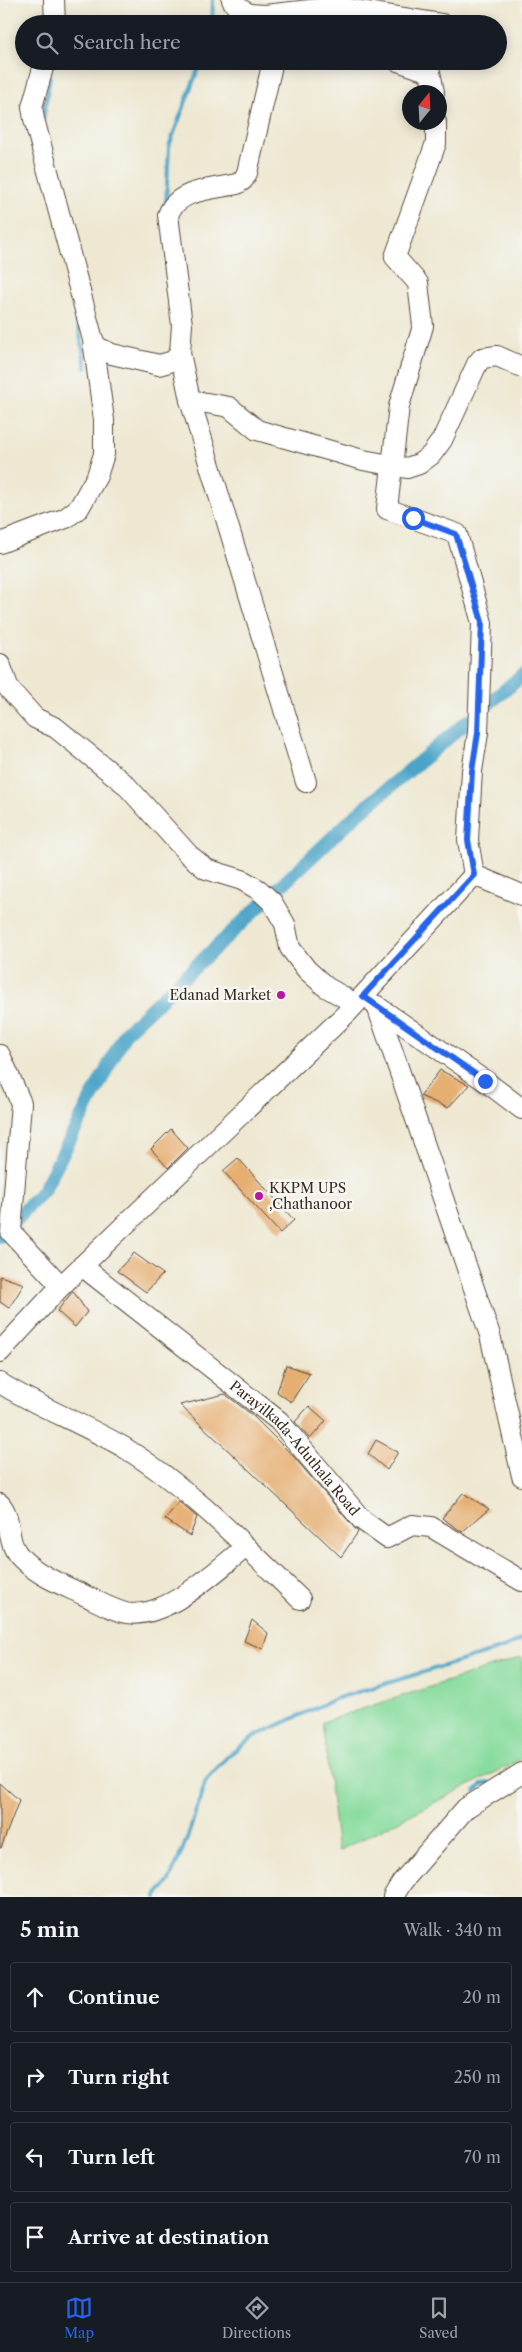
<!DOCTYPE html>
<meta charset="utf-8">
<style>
body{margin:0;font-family:"Libre Caslon Text",serif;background:#242831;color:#f1f3f6}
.compass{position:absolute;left:402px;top:85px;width:45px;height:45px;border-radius:50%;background:#171b24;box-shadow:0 2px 12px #0003;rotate:18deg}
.stop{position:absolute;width:15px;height:15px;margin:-11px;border:4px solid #2563eb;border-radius:50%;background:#fff}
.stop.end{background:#2563eb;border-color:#fff;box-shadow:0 1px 5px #0008}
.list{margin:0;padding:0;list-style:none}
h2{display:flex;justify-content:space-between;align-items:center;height:65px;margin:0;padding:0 20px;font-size:21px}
h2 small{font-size:16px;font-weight:400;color:#9ea1a6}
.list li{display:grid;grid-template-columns:32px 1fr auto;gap:15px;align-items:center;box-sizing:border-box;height:70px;margin:0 10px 10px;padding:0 10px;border:1px solid #363941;border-radius:5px}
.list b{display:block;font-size:19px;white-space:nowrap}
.list em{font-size:16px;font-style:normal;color:#9ea1a6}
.icon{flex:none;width:28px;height:28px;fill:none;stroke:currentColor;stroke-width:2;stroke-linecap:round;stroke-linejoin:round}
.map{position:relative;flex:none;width:522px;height:1897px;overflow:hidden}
.search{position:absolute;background:#171b24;box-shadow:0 2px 12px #0003;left:15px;right:15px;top:15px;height:55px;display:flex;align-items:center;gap:12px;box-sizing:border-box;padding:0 18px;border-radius:28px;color:#9ea1a6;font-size:19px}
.sheet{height:385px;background:#171b24}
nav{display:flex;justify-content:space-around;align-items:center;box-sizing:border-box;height:70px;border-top:1px solid #363941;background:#171b24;font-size:14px;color:#9ea1a6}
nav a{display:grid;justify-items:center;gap:2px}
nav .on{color:#2563eb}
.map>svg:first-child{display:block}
.green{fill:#88dc9e;stroke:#62835e}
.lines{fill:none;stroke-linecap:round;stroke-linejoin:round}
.stream{stroke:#4ba4c8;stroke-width:4}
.canal{stroke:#4ba4c8;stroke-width:14}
.building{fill:#e6af72}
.minor-casing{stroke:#564639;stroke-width:22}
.minor{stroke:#fff;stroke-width:20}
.route{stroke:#2563eb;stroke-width:6}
.poi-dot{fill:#b5179e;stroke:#f6f6f2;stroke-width:2}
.labels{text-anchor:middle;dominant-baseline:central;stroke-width:5;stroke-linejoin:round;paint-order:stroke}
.poi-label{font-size:14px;fill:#3b2a1e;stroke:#f6f6f2;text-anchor:end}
.street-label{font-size:14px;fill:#3b2a1e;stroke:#f6f6f2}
</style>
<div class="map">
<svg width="522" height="1897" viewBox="0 0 522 1897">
<rect width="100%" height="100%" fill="#f6f6f2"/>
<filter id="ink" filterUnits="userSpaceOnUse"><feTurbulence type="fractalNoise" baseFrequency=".02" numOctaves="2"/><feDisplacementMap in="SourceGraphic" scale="10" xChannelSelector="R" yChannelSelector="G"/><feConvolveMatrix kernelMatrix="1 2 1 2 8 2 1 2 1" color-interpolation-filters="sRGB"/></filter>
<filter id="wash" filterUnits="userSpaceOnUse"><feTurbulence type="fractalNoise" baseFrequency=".0096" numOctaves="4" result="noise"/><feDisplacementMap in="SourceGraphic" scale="20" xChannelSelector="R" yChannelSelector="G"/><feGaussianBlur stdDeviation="1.12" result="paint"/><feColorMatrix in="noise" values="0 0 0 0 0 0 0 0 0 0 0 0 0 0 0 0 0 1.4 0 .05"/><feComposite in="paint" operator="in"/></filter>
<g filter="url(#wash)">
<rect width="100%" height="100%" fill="#eee8d2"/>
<polygon class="green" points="522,1657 522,1759 338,1851 322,1722"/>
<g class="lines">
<g class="stream">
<polyline points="212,24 213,0"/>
<polyline points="43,120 50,77"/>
<polyline points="166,204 169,146 201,61"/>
<polyline points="76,313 86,368"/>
<polyline points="475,1791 483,1784 489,1783"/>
<polyline points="156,1897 169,1881 187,1839 206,1780 228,1756 253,1737 335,1699 503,1648 522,1639"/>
</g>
<g class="canal">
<polyline points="488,704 522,676"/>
<polyline points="0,1236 43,1191 126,1032 354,817 468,721"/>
</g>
</g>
<g id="blocks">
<g class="building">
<polygon points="440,1070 469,1085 448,1108 420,1096"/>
<polygon points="171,1129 188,1148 168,1168 151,1149"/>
<polygon points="238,1158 294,1220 280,1233 223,1171"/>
<polygon points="134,1253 163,1274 146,1292 117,1271"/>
<polygon points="0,1276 24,1284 9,1308 0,1302"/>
<polygon points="73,1291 87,1312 75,1327 57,1311"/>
<polygon points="286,1365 310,1373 291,1402 277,1392"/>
<polygon points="225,1394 252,1415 293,1456 358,1532 341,1557 180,1405"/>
<polygon points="309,1406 326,1421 310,1439 295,1422"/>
<polygon points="376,1440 398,1452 387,1470 368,1454"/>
<polygon points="463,1493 489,1509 462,1532 442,1518"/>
<polygon points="179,1502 197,1517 190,1536 165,1519"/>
<polygon points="252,1620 268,1633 263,1649 244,1641"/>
<polygon points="0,1783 19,1800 1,1848 0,1848"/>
</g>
</g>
</g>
<g filter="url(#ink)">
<use href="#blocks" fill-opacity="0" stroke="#564639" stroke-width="1"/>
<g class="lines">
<defs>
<g id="minor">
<polyline points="54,0 55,24"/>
<polyline points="232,0 236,6 249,14 265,15 337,7 442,24"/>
<path d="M273 61 247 173 243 180 237 184C214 189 177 189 168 215L182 325 180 353 190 400 306 782"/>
<polyline points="398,61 430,72 434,92"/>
<polyline points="436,122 436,143 395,257 418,283 423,326 399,406 387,509 457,534 482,623 478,733 472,771 468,840 474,875"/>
<polyline points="93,340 97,347 112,354 159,365 173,361 180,353"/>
<polyline points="190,400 229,407 257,430 363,460 407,468 419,464 431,455 442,440 477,364 482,358 497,356 522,367"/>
<polyline points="0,543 66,518 79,508 97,476 104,454 104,420 93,340 34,119 32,107 45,61"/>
<polyline points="0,664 9,689 35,718 56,728 125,784 189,855 206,869 242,880 259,890 272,902 285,924 290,948 307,970 326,987 347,999 352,1007"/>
<polyline points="375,1005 485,1081 522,1109"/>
<polyline points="377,1006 490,1335 522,1476"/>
<polyline points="0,1055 21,1103 11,1232 61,1286"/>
<path id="s1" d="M82 1266 279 1421 362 1520 387 1538 412 1525 431 1527 522 1581"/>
<polyline points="0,1352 61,1286 348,1012 474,875 522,895"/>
<path d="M0 1383C40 1408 84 1424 125 1448 191 1489 244 1545 300 1599"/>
<path d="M0 1504C14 1520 4 1542 22 1559 39 1576 63 1585 84 1595 97 1601 112 1610 126 1613 167 1620 216 1570 246 1547"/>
<polyline points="393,1897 402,1882 466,1808 522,1773"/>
</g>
</defs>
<use href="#minor" class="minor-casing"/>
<use href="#minor" class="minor"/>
</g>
</g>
<g class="lines" filter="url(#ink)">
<polyline class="route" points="413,518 456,534 482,622 478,733 472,771 468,840 474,875 363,996 485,1081"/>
</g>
<g class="poi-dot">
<circle cx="281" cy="995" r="5"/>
<circle cx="259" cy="1196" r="5"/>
</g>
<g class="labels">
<g class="poi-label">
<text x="271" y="995">Edanad Market</text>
<text x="269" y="1188" text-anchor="start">KKPM UPS<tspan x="269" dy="16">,Chathanoor</tspan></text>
</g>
<g class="street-label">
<text stroke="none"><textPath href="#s1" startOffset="281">Parayilkada-Aduthala Road</textPath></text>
</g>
</g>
</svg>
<svg class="compass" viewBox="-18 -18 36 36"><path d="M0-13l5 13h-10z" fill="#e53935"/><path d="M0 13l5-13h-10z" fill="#9ea1a6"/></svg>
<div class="stop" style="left:413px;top:518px"></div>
<div class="stop end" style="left:485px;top:1081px"></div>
<div class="search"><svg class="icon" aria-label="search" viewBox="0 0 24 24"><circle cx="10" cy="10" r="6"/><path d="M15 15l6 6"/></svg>Search here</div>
</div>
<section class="sheet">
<h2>5 min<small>Walk · 340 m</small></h2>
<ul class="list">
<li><svg class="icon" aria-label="ahead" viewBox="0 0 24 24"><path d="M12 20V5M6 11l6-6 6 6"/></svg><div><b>Continue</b></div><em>20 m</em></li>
<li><svg class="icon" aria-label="right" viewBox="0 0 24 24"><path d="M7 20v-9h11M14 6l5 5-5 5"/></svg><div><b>Turn right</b></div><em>250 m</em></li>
<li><svg class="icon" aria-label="left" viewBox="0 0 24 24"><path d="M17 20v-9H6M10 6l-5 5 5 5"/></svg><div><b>Turn left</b></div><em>70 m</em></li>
<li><svg class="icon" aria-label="arrive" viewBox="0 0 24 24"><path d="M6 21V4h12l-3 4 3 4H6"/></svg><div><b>Arrive at destination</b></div></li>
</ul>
</section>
<nav>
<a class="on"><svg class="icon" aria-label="map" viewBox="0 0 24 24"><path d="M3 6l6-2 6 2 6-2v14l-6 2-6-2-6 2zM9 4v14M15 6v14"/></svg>Map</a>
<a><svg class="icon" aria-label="directions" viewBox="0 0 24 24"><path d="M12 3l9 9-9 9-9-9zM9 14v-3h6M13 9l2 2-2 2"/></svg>Directions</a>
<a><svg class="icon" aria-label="saved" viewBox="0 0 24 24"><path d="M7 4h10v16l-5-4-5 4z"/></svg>Saved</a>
</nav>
